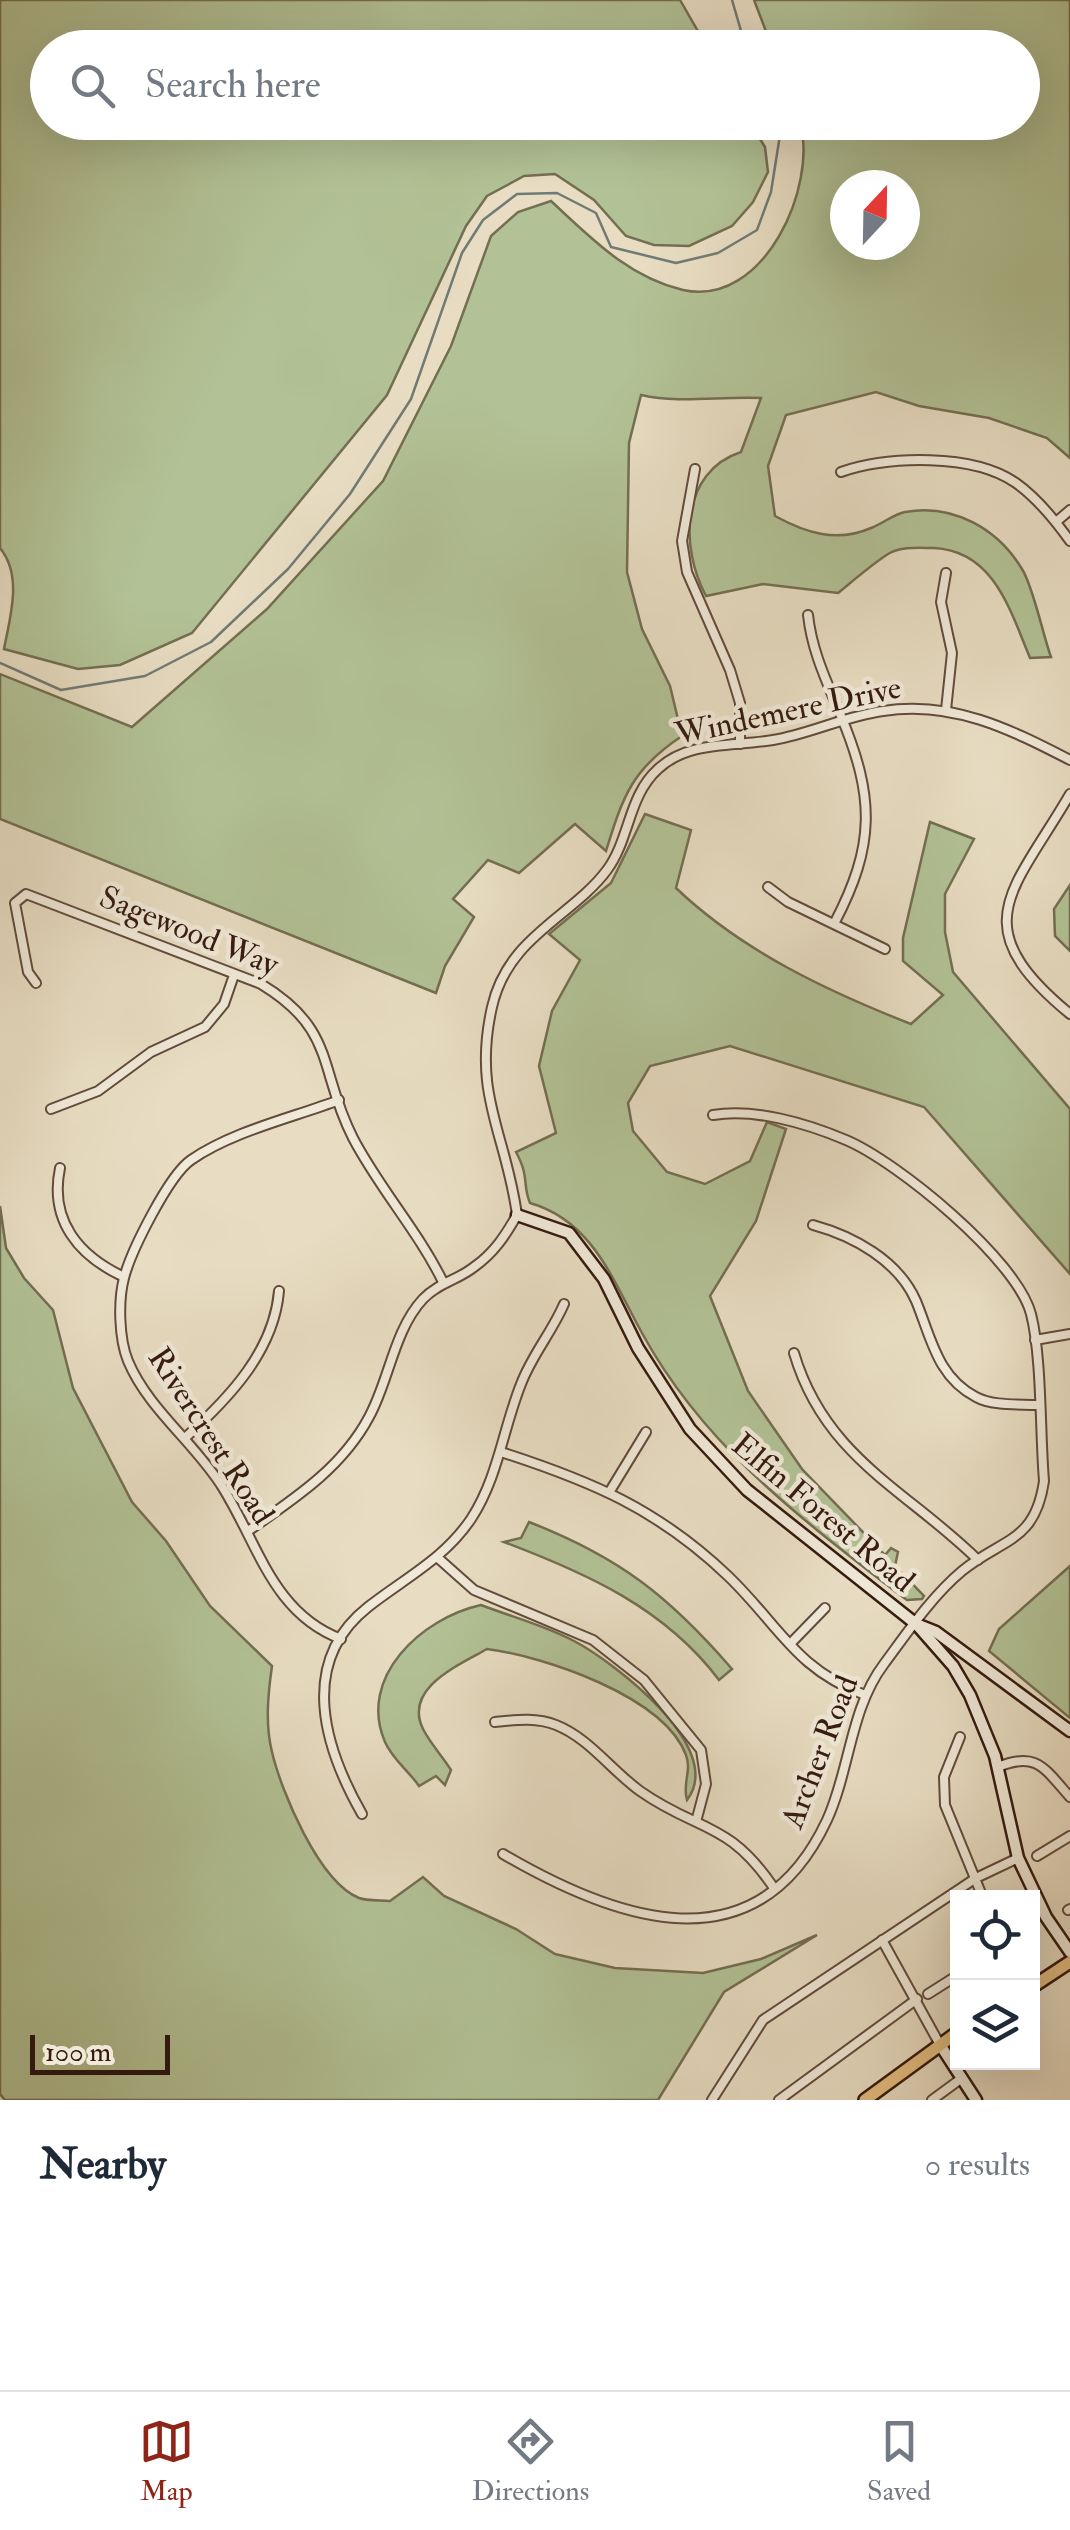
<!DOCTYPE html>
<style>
body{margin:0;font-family:"IM FELL Double Pica",serif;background:#f6f6f7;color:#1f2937}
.controls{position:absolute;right:30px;bottom:30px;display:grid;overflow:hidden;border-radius:0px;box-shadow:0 10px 40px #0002}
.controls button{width:90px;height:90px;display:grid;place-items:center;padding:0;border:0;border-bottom:2px solid #e0e1e3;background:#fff;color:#1f2937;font:50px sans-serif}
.compass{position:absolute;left:830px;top:170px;width:90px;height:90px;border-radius:50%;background:#fff;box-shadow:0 10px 40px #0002;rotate:22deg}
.scale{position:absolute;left:30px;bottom:25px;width:140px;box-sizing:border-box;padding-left:10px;border:5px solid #351a0f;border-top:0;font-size:28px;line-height:35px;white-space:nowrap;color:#351a0f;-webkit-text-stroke:8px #f0e9d8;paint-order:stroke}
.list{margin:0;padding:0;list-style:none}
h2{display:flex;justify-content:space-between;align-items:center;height:130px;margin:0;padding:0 40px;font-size:42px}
h2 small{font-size:32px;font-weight:400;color:#747a83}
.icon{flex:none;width:55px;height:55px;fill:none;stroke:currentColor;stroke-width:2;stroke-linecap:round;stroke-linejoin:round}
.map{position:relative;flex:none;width:1070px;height:2100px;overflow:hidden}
.search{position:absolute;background:#fff;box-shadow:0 10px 40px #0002;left:30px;right:30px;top:30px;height:110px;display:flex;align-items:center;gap:25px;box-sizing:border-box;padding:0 35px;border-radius:55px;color:#747a83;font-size:38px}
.sheet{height:290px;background:#fff}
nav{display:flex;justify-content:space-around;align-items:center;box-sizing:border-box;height:140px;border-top:2px solid #e0e1e3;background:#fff;font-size:28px;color:#747a83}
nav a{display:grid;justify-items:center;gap:5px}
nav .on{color:#8f2418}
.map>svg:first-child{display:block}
.green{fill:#b2c296;stroke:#746e52;stroke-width:2.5;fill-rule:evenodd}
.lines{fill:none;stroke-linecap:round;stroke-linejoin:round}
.stream{stroke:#707b75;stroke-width:2.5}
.street-casing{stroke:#624b3c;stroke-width:12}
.secondary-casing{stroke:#351a0f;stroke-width:15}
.primary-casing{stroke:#351a0f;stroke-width:16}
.street{stroke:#f0e9d8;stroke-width:8}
.secondary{stroke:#f0e9d8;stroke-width:10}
.primary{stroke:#e4be82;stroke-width:11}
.labels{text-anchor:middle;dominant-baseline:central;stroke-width:9;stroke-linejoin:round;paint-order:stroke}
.street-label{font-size:32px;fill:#351a0f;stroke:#f0e9d8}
</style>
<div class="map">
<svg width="1070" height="2100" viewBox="0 0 1070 2100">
<rect width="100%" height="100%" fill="#e8ddc3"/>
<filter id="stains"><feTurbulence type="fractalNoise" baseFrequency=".002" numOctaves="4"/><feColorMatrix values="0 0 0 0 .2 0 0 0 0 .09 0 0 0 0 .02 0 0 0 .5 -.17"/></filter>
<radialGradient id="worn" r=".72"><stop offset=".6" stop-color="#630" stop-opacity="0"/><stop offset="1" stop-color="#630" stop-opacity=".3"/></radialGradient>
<g class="green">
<path d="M0 0H680L707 47 48 48V122L750 123 765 147 768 172 753 202 732 226 689 246 654 245 626 236 594 200 555 174 524 176 487 196 466 226 387 395 192 633 120 665 78 669 4 649C10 617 23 576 0 548Z"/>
<path d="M754 0H1070V458L1047 438 989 418 919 406 876 392 786 415 768 466 775 516C806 533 837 543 871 528 882 524 894 514 905 512 953 503 998 529 1022 569 1033 586 1043 635 1051 657L1030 658C1010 610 994 551 934 548 919 548 902 546 888 554 871 565 854 580 838 593L763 584 706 596C680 548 680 472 741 452L761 398C719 396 681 404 641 395L629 443 627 572 642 629 670 686 682 736C632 769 623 796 606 851L575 824 519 873 488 860 453 899 474 917 445 966 436 993 0 819V674L132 727 267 609 383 481 451 346 491 236 518 212 551 201C591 238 628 277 683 290 764 308 818 186 800 123L1022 122V48L772 47ZM845 185H905V245H845Z"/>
<path d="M645 814 691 830 676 888C742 951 827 991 911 1024L943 995 903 961V938L930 822 974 839 945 894V932L953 972 1070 1109V1274L924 1107 730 1046 650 1066 628 1103 633 1131 667 1172 705 1184 750 1161 767 1122 786 1129 756 1221 710 1296 748 1391 802 1469 885 1555 891 1548 898 1552 895 1566 924 1596 922 1599 907 1600 892 1589C795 1514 702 1443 642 1333 613 1281 593 1221 530 1203 522 1184 530 1178 516 1152L556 1133 539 1066 552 1011 580 960 549 934 611 883Z"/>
<polygon points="1070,885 1070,951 1055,936 1054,909"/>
<path d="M0 1206 6 1248 24 1278 53 1310 73 1388 132 1502 166 1541 210 1606 272 1666C268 1694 265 1724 272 1752 281 1791 319 1882 359 1898 367 1901 381 1900 390 1901L423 1877 444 1896 516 1929 555 1954 615 1968 703 1973 761 1959 817 1935 724 1992 658 2100H5L0 2094Z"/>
<path d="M529 1522C619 1557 669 1596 732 1669L719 1680C665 1608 586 1573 504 1542L521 1538Z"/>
<polygon points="1070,1566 1070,1718 989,1651 999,1629"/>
<path d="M481 1605C512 1617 544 1625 574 1641 614 1662 727 1748 687 1800 682 1784 692 1771 686 1755 664 1696 543 1656 487 1649 459 1665 403 1688 423 1729 430 1743 443 1757 451 1770L445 1785 436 1776 419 1786C408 1770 393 1760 385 1742 357 1677 422 1618 481 1605Z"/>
</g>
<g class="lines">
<g class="stream">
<polyline points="732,0 746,48"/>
<polyline points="0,663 61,690 145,676 211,642 288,569 350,494 411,399 462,253 483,220 517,194 557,193 596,213 611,247 676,263 718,253 757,230 771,192 780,135 774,122"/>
</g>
<defs>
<g id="street">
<polyline points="695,469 682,541 687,572 730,670 740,703 740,744"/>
<path d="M841 472C888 456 973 453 1016 483 1037 498 1055 520 1070 541"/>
<polyline points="1056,522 1070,510"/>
<polyline points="946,573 941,602 952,653 946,710"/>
<path d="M808 615C812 652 827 682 841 716 875 798 875 845 835 922"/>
<path d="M1070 794C1013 892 962 925 1070 1014"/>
<polyline points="768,887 788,902 885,949"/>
<path d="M36 983 28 972 15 903 26 894 261 984C337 1030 318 1070 353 1138 379 1188 418 1231 443 1282"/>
<path d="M339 1100C292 1118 233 1131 191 1160 169 1175 131 1251 124 1278 118 1301 119 1339 128 1361 148 1409 196 1444 223 1488 259 1546 273 1613 341 1639"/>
<polyline points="51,1109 98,1091 151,1052 205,1027 224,1004 234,975"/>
<path d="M60 1168C49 1221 79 1256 124 1277"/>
<path d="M813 1225C853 1236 898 1260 916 1301 931 1337 937 1377 976 1397 992 1406 1019 1404 1037 1405"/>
<polyline points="1035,1340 1070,1334"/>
<path d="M794 1353C825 1458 907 1490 978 1560"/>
<path d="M186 1437C229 1398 274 1351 279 1291"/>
<path d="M501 1452C591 1481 658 1509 728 1576 779 1625 795 1669 865 1695"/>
<polyline points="610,1491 646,1432"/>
<path d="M248 1531C294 1499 342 1468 369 1417 389 1381 394 1330 423 1299 438 1283 458 1280 474 1267 494 1253 505 1236 517 1215 506 1133 472 1095 492 1007 508 936 572 917 607 870 630 839 628 796 658 769 689 740 733 747 773 740 810 734 845 716 883 711 952 700 1010 729 1070 760"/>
<polyline points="438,1558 474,1590 593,1640 644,1680 701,1750 706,1784 697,1818"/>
<polyline points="790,1644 825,1608"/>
<path d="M495 1722C515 1720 536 1717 556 1725 589 1738 611 1770 640 1791 698 1832 728 1820 774 1888"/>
<polyline points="960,1737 944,1777 945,1805 983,1898"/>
<path d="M998 1767C1037 1751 1044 1768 1070 1797"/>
<path d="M362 1814C325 1749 297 1663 368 1607 405 1578 444 1559 471 1519 498 1478 503 1429 521 1384 532 1355 552 1332 564 1304"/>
<path d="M503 1854C614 1919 756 1972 827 1820 850 1770 850 1709 884 1664 907 1633 932 1596 962 1571 1002 1538 1035 1543 1044 1481 1040 1434 1042 1357 1031 1314 1017 1260 898 1162 846 1140 806 1123 754 1108 713 1115"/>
<polyline points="1037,1856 1070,1836"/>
<polyline points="1068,1910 1070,1909"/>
<polyline points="882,1940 939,2043"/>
<polyline points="928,1994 958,1975"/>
<polyline points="712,2100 763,2020 976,1878 1018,1858"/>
<polyline points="779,2100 917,1999"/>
<polyline points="932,2100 962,2078"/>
</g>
<g id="secondary">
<polyline points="517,1215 569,1233 604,1279 638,1348 690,1429 747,1490 916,1624 936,1632 1070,1731"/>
<polyline points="917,1625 953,1666 970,1695 995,1756 1018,1858 1046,1917 1070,1952"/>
<polyline points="939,2043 976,2100"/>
</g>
<g id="primary">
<polyline points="1032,1987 1070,1962"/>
<polyline points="865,2100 958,2032"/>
</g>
</defs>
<use href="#street" class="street-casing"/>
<use href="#secondary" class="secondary-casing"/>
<use href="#primary" class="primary-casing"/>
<use href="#street" class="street"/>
<use href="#secondary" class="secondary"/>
<use href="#primary" class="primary"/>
</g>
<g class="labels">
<g class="street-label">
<text transform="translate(788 711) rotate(-12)">Windemere Drive</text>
<text transform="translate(189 931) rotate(22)">Sagewood Way</text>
<text transform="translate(211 1436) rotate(57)">Rivercrest Road</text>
<text transform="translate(823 1513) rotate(40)">Elfin Forest Road</text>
<text transform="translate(820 1752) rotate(-69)">Archer Road</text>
</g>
</g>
<rect width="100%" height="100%" filter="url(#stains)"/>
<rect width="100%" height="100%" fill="url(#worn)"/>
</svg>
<div class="controls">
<button><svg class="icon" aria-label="locate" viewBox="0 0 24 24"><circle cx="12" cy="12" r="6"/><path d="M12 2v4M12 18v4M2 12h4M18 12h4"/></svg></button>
<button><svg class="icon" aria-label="layers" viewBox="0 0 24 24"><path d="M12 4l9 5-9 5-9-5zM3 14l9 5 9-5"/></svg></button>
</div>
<svg class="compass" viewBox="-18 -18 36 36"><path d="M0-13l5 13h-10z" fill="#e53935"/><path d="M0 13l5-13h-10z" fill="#747a83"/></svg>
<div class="scale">100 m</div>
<div class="search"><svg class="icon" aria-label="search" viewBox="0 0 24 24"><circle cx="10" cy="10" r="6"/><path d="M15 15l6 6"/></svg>Search here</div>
</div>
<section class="sheet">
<h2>Nearby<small>0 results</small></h2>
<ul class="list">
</ul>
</section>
<nav>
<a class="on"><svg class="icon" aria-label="map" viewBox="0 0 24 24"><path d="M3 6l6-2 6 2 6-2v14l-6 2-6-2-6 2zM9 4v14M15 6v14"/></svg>Map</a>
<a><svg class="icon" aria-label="directions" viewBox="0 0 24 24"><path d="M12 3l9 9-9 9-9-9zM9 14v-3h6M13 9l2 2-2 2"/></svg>Directions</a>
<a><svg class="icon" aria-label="saved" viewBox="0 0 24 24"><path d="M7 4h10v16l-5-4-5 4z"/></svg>Saved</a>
</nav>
